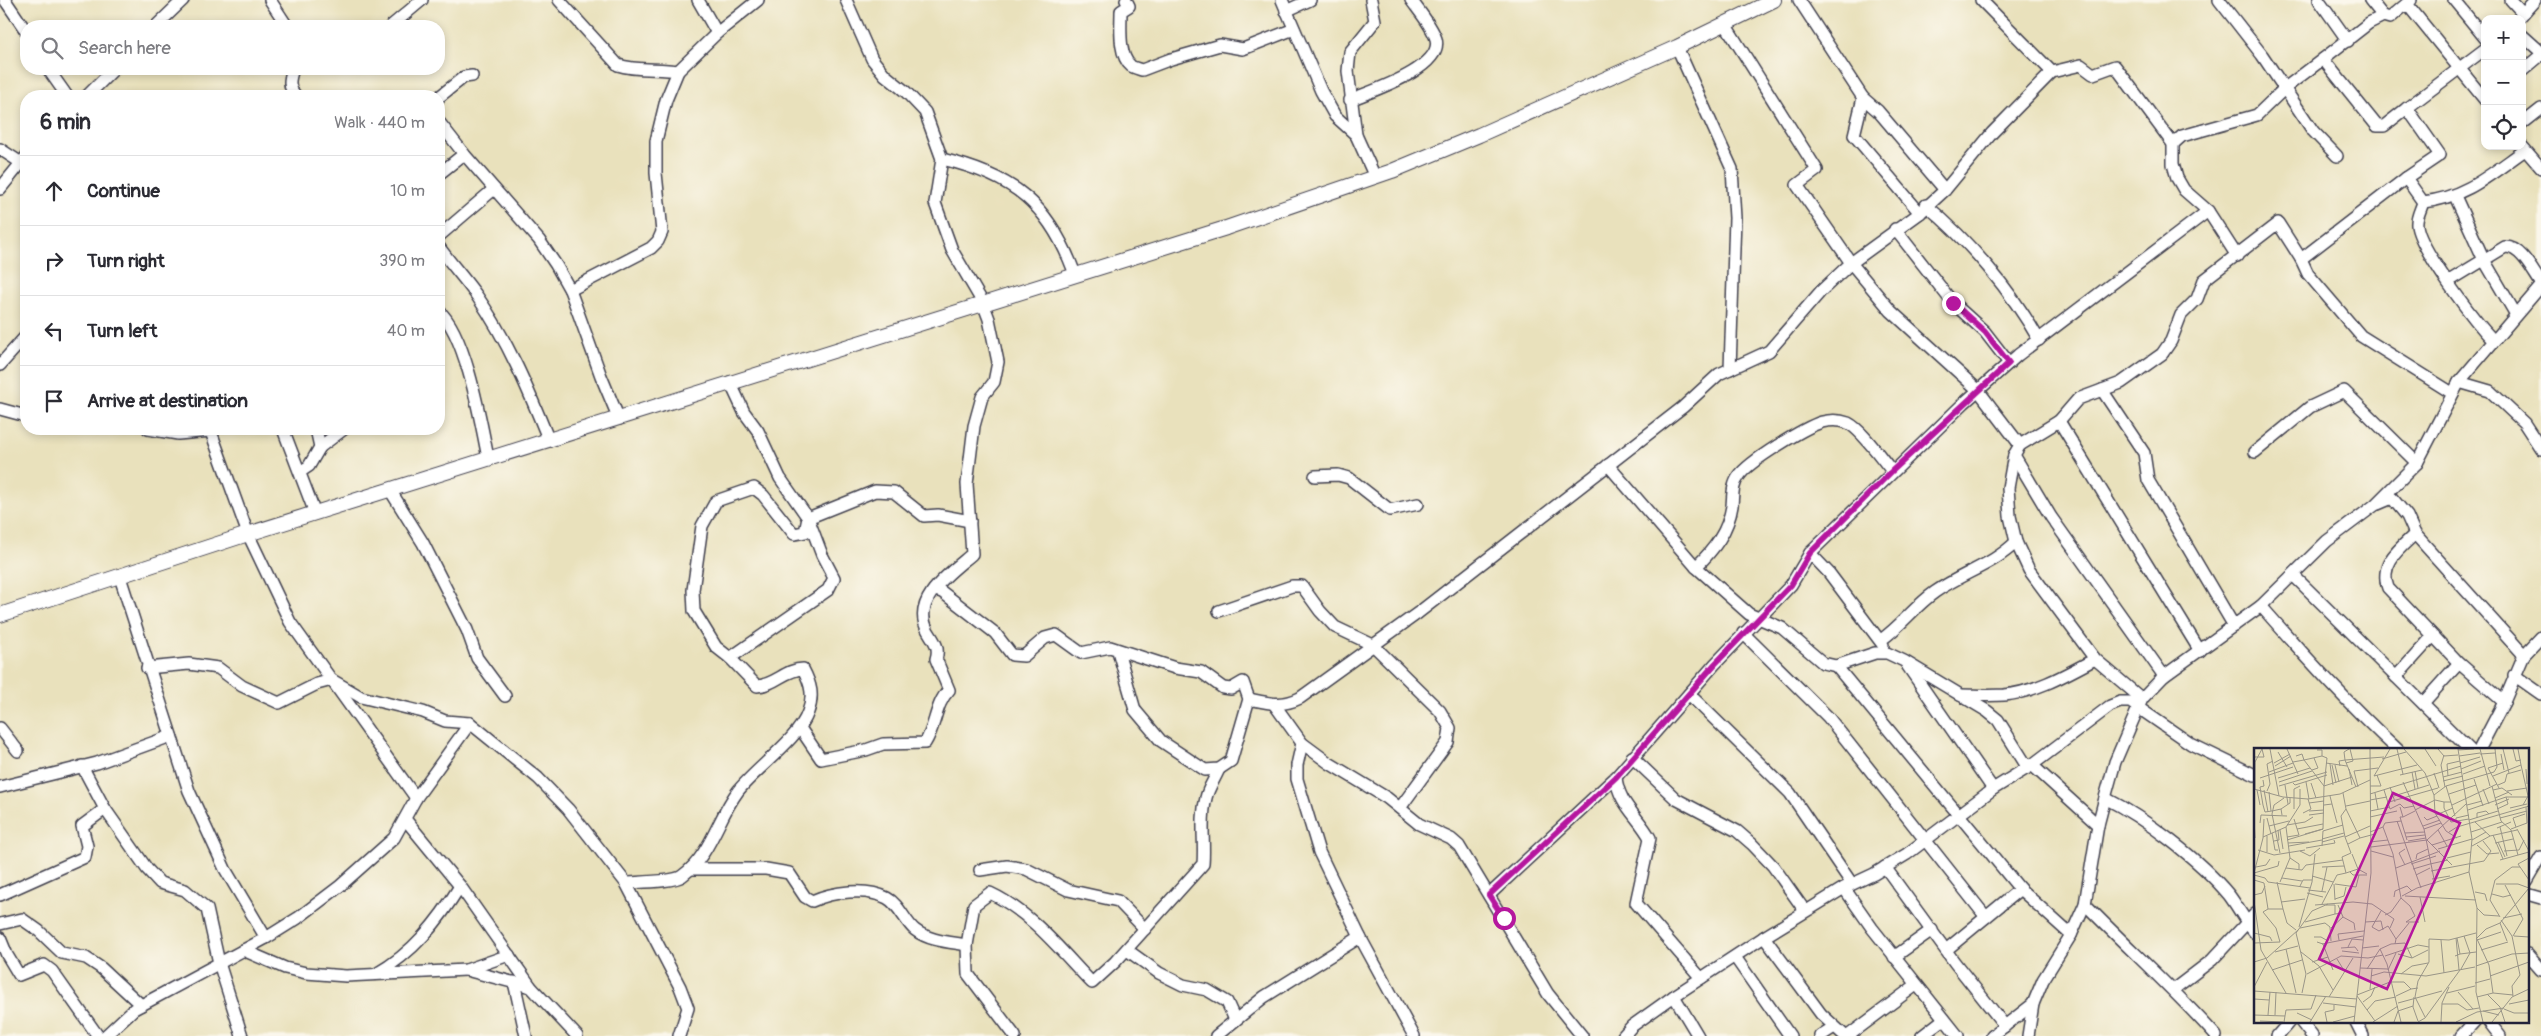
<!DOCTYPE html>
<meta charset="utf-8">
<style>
body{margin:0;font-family:Pangolin,sans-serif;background:#f7f7f7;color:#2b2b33}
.controls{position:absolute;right:15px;top:15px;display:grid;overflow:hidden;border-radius:10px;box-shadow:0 2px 8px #0003}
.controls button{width:45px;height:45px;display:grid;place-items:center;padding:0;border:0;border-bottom:1px solid #e1e1e2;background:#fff;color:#2b2b33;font:25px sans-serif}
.stop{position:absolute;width:15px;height:15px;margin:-11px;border:4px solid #b5179e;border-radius:50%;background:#fff}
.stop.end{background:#b5179e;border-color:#fff;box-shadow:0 1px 5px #0008}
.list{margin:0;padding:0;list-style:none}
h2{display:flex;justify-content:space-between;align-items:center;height:65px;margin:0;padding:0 20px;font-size:21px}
h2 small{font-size:16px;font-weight:400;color:#7c7c81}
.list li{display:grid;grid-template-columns:32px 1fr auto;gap:15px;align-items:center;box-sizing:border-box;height:70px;padding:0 20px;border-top:1px solid #e1e1e2}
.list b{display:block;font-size:19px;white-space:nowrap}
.list em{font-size:16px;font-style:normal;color:#7c7c81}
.icon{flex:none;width:28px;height:28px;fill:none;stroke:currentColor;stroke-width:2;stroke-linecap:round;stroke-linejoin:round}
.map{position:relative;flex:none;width:2541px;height:1036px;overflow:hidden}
.search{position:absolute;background:#fff;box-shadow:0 2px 8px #0003;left:20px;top:20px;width:425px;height:55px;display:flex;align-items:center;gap:12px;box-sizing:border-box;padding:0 18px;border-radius:20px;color:#7c7c81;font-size:19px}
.panel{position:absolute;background:#fff;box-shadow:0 2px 8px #0003;left:20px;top:90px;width:425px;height:345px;border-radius:20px}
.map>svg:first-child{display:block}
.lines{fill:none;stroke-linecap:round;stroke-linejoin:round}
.minor-casing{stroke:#403f4e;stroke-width:14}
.tertiary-casing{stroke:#403f4e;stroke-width:16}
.minor{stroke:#fff;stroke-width:11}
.tertiary{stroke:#fff;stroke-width:14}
.route{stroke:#b5179e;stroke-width:6}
.inset-road{fill:none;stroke:#999588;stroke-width:1}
.view{fill:#b5179e;fill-opacity:0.15;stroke:#b5179e;stroke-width:2.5}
.inset-edge{fill:none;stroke:#22223b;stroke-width:2.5}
</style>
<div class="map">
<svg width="2541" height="1036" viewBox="0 0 2541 1036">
<rect width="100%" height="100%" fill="#fbf7ec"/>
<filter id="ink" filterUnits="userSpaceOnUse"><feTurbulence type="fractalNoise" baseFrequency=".02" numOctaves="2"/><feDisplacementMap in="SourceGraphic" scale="10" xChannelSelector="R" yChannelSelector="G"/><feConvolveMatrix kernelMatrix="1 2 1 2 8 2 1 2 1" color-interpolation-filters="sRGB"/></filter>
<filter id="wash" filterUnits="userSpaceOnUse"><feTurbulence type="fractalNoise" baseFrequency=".0096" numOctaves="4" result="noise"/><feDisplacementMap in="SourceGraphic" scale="20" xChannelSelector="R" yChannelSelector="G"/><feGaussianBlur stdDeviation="1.12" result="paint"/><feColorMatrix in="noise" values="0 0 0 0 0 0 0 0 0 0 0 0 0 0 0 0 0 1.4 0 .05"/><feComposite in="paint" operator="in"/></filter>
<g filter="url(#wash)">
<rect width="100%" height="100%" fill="#e9e1bc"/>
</g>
<g filter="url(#ink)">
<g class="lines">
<defs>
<g id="minor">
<polyline points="5,0 26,31"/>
<polyline points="270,0 287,26"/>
<path d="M559 0 618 65C636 71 658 68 678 71"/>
<polyline points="698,0 717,33"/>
<path d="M1126 0 1129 6 1121 11C1121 27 1118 55 1131 66 1134 68 1139 69 1142 70L1171 59 1220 45 1243 49 1294 29"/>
<polyline points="1282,0 1321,91 1335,116 1356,135"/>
<polyline points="1371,0 1375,21 1350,52 1348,71 1356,135 1375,177"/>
<polyline points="1799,0 1863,98 1854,135 1920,213"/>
<polyline points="1981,0 2052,72 2081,65 2093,74 2115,66 2173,144 2173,164 2177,178 2184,190 2208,211 2237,256"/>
<polyline points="2219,0 2262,55 2313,131 2337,156"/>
<polyline points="2319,0 2348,41"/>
<polyline points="2370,0 2383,16"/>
<path d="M2411 0 2390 18 2383 16 2369 23 2323 59 2377 126H2384L2407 108 2440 155 2406 178 2423 202C2421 210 2416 217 2417 225 2419 248 2476 323 2493 340"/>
<polyline points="2454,0 2485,38"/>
<polyline points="2511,0 2523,13"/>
<polyline points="2407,4 2485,100"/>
<polyline points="1286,11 1310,0"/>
<polyline points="2518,19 2535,0"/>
<polyline points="1725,24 1817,170 1797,185 1851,263 1891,311 1978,390 2020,445"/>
<polyline points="156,26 183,0"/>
<polyline points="391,26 422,0"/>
<polyline points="2522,35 2541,52"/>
<polyline points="1677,47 1732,169 1735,218 1730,369"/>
<polyline points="48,69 67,96"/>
<path d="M293 69C289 80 288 87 296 96"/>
<polyline points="2522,71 2541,55"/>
<polyline points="87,96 114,69"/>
<polyline points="439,97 464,77 472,76"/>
<polyline points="1863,98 1878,111 1945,190"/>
<path d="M1350 100C1371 91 1444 68 1436 39 1432 26 1419 11 1411 0"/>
<polyline points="2407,108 2485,49"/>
<polyline points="439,122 464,154 539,240 556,265 570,290 601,376 619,419"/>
<polyline points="2522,124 2541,109"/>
<polyline points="2173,144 2182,136 2257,115 2285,88 2323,59"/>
<polyline points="2522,146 2541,168"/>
<polyline points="0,149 26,166"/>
<path d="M942 159C1014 176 1049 204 1075 274"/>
<polyline points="439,174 464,154"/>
<polyline points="2406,178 2301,259 2308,274 2361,336 2452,393"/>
<polyline points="0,189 26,157"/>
<polyline points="2455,196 2484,260 2515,313"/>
<path d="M2423 202C2465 198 2492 173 2525 150"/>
<path d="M1926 205C1970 242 2011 290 2039 340"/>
<polyline points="1895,229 1953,303 1985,332 2009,363"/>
<polyline points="439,236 494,189"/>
<path d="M439 247C451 264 465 279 477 296 508 341 529 391 549 441"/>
<path d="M2449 281 2505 247C2521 246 2533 272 2541 283"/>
<polyline points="570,290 651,248 658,241 662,232 656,173 656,141 666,100 678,71 717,33 758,0"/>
<path d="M439 311C466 334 481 423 488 458"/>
<polyline points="0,365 26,336"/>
<polyline points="730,382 744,412 758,431 780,478 808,518 822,555 834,578 828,590 730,658"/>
<polyline points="2459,382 2490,391 2524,423 2541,449"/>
<polyline points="2102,390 2144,453 2148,480 2234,626"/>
<polyline points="0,409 26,416"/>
<polyline points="2059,421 2200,651"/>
<polyline points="148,429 178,434 211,431"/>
<polyline points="210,429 248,534 290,622 416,798"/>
<polyline points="283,429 315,513"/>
<polyline points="320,447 344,429"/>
<polyline points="2255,452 2310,407 2344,391 2417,463"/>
<polyline points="2014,455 2051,517 2164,676"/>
<polyline points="1608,465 1696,567 1749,614 1782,628 1823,663 1836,666 1875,653 1887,653 1904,661 1987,711 1998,720 2028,768"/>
<polyline points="300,472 309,466 320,447 316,429"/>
<polyline points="1315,476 1338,475 1349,478 1390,510 1418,504"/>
<polyline points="390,490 423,543 467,630 477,658 505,696"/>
<polyline points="2378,504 2392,498 2407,516 2415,534 2524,655"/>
<path d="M2415 534C2399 549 2379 564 2388 588L2459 663 2504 702"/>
<polyline points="1810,553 1829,573 1883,645"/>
<path d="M1696 567C1714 549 1728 532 1732 506 1733 495 1732 485 1739 476 1748 462 1805 427 1822 422 1830 420 1840 420 1848 423 1862 430 1881 458 1892 471"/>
<polyline points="2293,575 2470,750"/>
<polyline points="120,577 189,791 225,869 266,938"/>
<polyline points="934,590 942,592 995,633 1012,655 1024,656 1045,638 1056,635 1081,653 1110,647 1175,668 1201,672 1223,688 1231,689 1243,682 1249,699 1231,761 1219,769 1205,770 1161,741 1135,710 1118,651"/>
<path d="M2261 606C2305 656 2349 705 2398 750"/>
<polyline points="1219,611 1292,586 1302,586 1320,611 1335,627 1373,645 1440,711 1450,728 1448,742 1400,808"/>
<polyline points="1743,633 1828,717 1986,917"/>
<path d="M1881 640C1901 626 1915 606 1935 592 1962 573 1993 565 2016 542"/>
<polyline points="1907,665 1993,789"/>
<polyline points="1836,666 2020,889 2071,935"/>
<polyline points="147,668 189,664 218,668 242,686 279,703 317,684 332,680 361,697 423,712 445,721 470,723 538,778 568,809 626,883 680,987 688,1008 679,1036"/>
<polyline points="2514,675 2541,694"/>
<polyline points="2396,677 2433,636"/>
<polyline points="1689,694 1790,793 1852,884"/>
<path d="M1960 695C1975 695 1989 696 2004 695 2036 692 2067 674 2095 659"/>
<path d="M1249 699C1268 703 1282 707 1300 698L1418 613 1683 407 1719 374 1769 351 1821 291 1851 263 1920 213 1945 190 1992 133 2052 72"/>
<polyline points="2142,699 2095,659 2029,570 2016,542 2010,516 2008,488 2014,455 2020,445 2059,421 2078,399 2121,383 2162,354 2171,341 2181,315 2197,299 2204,280 2278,223 2301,259"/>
<polyline points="2423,703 2459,663"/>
<polyline points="1274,704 1302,743 1329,763 1387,798 1419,824 1451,839 1459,846 1548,994 1582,1036"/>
<polyline points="0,728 18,751"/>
<path d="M800 728 821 759 866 750 883 744 925 743C936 726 935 704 949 690L936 659C940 647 934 641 928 631 910 600 951 572 972 554L967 484 974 426 982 397 994 382 998 362 989 319 983 303 952 250 935 203 942 159 925 112 906 92 885 75 872 59 846 0"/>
<polyline points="1302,743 1297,765 1297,779 1319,852 1360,937 1414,1036"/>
<polyline points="2479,750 2504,702 2524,655 2541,637"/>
<polyline points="1632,757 1676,799 1737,831 1752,844 1773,866 1805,911"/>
<polyline points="2032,765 2098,825"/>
<polyline points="82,766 105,809 147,869 160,883 185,890 207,909 219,963 242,1036"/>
<path d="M1616 777C1618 803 1638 816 1650 838L1636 903 1701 978"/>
<polyline points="0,787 97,763 171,736"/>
<path d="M2105 798C2145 818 2200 860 2229 895 2238 907 2245 921 2255 933"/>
<polyline points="405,819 460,886 531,987 577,1036"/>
<polyline points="1885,867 1955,963 2005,1026"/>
<path d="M691 869H766L789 873 805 897 812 901C832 892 866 887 887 898 899 904 905 922 915 930 929 941 950 942 967 945"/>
<polyline points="980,870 1007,866 1026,869 1068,890 1118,901 1145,929"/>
<polyline points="2527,881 2541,857"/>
<path d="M626 883C638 882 674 882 682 876 711 855 717 819 738 791 756 768 799 739 808 712 814 696 811 684 803 669 786 669 775 685 757 686L730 658 716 647 694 611 693 590 702 526 716 501 754 488 763 495 794 534 805 532 808 518 875 491 894 492 924 516 938 515 970 521"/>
<polyline points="1844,888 1872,928 1958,1036"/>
<polyline points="2527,894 2541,898"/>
<polyline points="0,895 85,857 87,846 82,826 105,809"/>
<polyline points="1489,895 1616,777 1715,664 1791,585 1810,553 1964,403 2018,355 2208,211"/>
<path d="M2085 904C2129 949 2175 990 2216 1036"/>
<polyline points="0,924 22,919 39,931 62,953 86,958 101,968 141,1005"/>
<polyline points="1764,937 1821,1014 1845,1036"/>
<polyline points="0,938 7,955 19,975 44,965 52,971 98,1036"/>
<polyline points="243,950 285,968 306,973 346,976 466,970 509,955"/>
<polyline points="1127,950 1159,973 1183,985 1207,990 1227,1002 1235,1020"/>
<polyline points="1946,950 2020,889"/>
<polyline points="2527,954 2541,970"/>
<polyline points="1735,957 1790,1036"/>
<polyline points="1894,957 1932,930"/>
<polyline points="466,970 531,987"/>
<path d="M376 974C413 953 438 922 460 886"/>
<polyline points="514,982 526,1036"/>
<polyline points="2174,989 2212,960 2255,914"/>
<polyline points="1674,996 1698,1036"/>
<polyline points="2301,1022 2312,1036"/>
<polyline points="2356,1022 2363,1036"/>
<polyline points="2489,1022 2500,1036"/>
<polyline points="105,1036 134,1009 266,938 298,918 340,886 394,838 416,798 470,723"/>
<path d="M1015 1036 968 974 967 945 974 905 990 893C1031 912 1061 951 1092 983L1115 962 1203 864C1205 842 1200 819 1206 798 1208 788 1215 779 1219 769"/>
<polyline points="1216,1036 1264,997 1360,937"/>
<polyline points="1623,1036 1632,1026 1674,996 1764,937 1844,888 1874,874 1907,854 1993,789 2032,765 2110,706 2120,702 2130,702 2191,744 2255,775"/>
<polyline points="1820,1036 1834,1027"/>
<polyline points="1848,1036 1916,985"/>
<polyline points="1922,1036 1944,1019"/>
<polyline points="1992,1036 2033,1004"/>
<polyline points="2028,1036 2033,1004 2043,980 2071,935 2085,904 2098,825 2105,798 2115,762 2142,699 2164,676 2261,606 2327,541 2375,505 2417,463 2459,382 2541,286"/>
<polyline points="2277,1036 2289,1022"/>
<polyline points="2461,1036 2474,1022"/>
</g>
<polyline id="tertiary" points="0,615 248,534 1226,228 1392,171 1479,135 1677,47 1774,0"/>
</defs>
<use href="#minor" class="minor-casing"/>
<use href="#tertiary" class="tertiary-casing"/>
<use href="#minor" class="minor"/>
<use href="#tertiary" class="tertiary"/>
</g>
</g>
<g class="lines" filter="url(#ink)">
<polyline class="route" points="1504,918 1489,895 1616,777 1715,664 1791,585 1810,553 1892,471 2009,363 1985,332 1953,303"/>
</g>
<g transform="translate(2254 748)">
<rect width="275" height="275" fill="#e9e1bc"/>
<path class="inset-road" d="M16 1 25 48M33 1 44 26M143 1 149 26M150 1 171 25 180 47 181 65 192 83 203 90M171 1 182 18M184 1 190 8 204 7M204 1 218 91 215 124 223 160 222 244 229 274M226 1 236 38M249 1 255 25M259 1 262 13 267 12M63 2H68V8L73 10 70 38 98 29M204 2 220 1M24 4 33 19M226 6 241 5M247 6 250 22M190 7 187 17 191 39M42 8 48 6 50 12 68 8M205 8 226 5M0 9H10L8 1M128 11 152 4M20 15 36 6M72 15 93 18M92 15 99 13 96 1M206 15 226 9M76 16 79 37M78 17 82 35M81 17 85 34M267 17 274 48 269 57M21 18 37 8M86 18 85 13 91 12 90 4 95 1M95 21 98 37M207 21 227 13M272 21 273 36M58 22 64 20 60 10M161 23 164 40M15 24 39 15M158 24 161 41M180 25 185 40M209 26 231 18M146 27 168 22M120 28 163 17M120 28 136 1M194 28 193 16 206 13M239 28 267 17 264 1M189 29 208 24M6 30 39 19M24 30 56 20M220 31 229 58M9 32 10 38 6 39 9 57 11 64 18 63M189 33 209 28M25 34 58 23M52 34 55 51M149 34 170 81 181 136M39 35 41 37 73 27M57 35 62 50M31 37 34 56M244 37 251 34 253 26 267 22M25 38 73 24M116 38H127L123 27M192 38 201 68M238 38 247 73 257 82 264 107M102 39 91 12 130 9M104 39 100 23 124 20M136 39 141 54M245 40 234 20 249 15M0 41 29 49 54 51 86 46 116 32M229 41 235 56M1 42V14L8 1M3 42 6 57M10 42 14 64M130 42 136 61 146 56 150 60 160 58M239 42 248 40 258 47M13 43 16 36 13 16 19 13M253 43 273 40M15 44 17 63M89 45 92 61 87 68 91 89 116 78M121 45 124 61M116 46 207 18M195 46 222 37M180 47 192 38 240 24 243 19 241 1M140 48 175 37M241 50 255 44M116 52 133 49M135 54 184 40M197 54H190V60L197 74 215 71M55 55 70 53M78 56 83 75M70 57 78 56 76 48M198 57 243 36M213 57 228 53M241 57 255 51M92 58 116 53M146 59 149 69 161 63M256 60 273 56M27 61 36 55V50M40 61V41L46 38M92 61 106 90 94 96M243 61 254 56 252 49M161 62 181 52 190 54M214 62 252 49H275M18 63 27 61 28 67M55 63 70 62M116 63 136 59M49 65 57 61 54 51M55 67 70 65M182 67 199 60M116 69 143 63M149 69H146L153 92M170 69 173 72 183 68M13 70 17 86M223 70V65L232 63 235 66M246 70 273 63M0 71 1 90M215 72 244 63M143 73 167 140M202 73V70L215 67M6 75 7 67 33 68M33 77 51 74 59 69M15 78 35 73M169 78 186 72M129 79 139 106 147 150M246 79 253 108M262 79 259 70 271 66M243 80 257 74M43 81 69 76M170 81 187 75M257 81 273 75 272 59M263 81 275 103M26 82 29 101M184 82 193 98M116 84 129 79 131 75 147 73M195 84 203 79 275 58M217 84 248 74M18 85 21 102H24M151 85 171 84M51 86 69 81M239 87 249 111M236 88 263 82M9 89 32 79 46 57V41M33 89 45 87 40 71M91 89 97 105 88 109 92 125 104 121M152 89 171 87M106 90 121 86M68 91 90 85M33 92 69 81 70 38 50 12 39 14M173 92 212 56M173 92 198 117M218 92 232 84M20 93 25 92 24 82M154 93 172 90M68 94 90 88M116 94 134 92M244 94 251 109M34 95 55 94M241 95 259 91M178 97 207 88M223 97 233 106 245 105M35 98 68 92M68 98 69 83 89 77M218 98 236 88 221 74M117 99 173 92M52 100 81 95 80 92M151 101 145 105 151 117M184 101 218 91M4 102 20 107 51 102M46 103 56 108 66 100M117 103 139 109M250 103 265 102 270 92M13 104V88M26 105 18 66 20 57 30 50M98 106 104 121 113 126M36 110 45 116V121M193 110 217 104M275 110 264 116 275 132M162 111 163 106 174 101M246 112 275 104M157 116 182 108M176 116 194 112M2 119 12 117 16 111M68 119 90 118M32 120 48 122 52 117 89 112M142 120 186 103M159 121 176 116M177 123 230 113 237 103 229 93M96 124 99 127H113M0 125 9 90 10 71M0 125 24 118 25 113M0 127 11 130 14 134 56 140M162 127 176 120M58 128 79 134M28 130 48 133M178 131 196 128M0 132 10 135 14 161 9 164 22 180 26 194M23 134 29 161M26 134 36 110 32 79M80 136 81 152M81 136 102 139 105 127M242 136H264L275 140M251 137 269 171 259 188M46 138 49 132H58M54 142 72 144M68 143 73 119M221 144 231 146 233 153M53 145 69 149M238 146 249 149 257 147M0 147 8 145 11 138M148 148 163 140 215 124M151 148 222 152M140 149 141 143 153 138 158 143M166 149 171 174M81 151 90 148 92 139M0 153 7 202 32 245M27 154 51 151M68 156 83 127 92 125M61 157 99 154 118 156 140 171 136 180M72 157H81V166L88 165M84 157 89 169 100 175 101 182M223 160 230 167 245 168M14 161H29L33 175 42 182M127 163 118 179 125 183 134 178 142 191 141 196M131 167 137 164 147 150 156 158 161 168 152 174H165M246 169 236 152 241 132 258 119H266M249 170 268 166M247 172 258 188 266 227M51 174 81 166M111 174 127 173 129 182M246 175 253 193M45 179 58 134 61 106M46 180 71 175 76 179 77 193M77 180 89 169M0 185 16 189 18 193M260 188 275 189M60 189H67L74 193M202 190 205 222M142 191 155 175M222 191 232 181 246 175 275 140M223 191 235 217 239 245M85 192 84 186 110 183M187 192 190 225M223 192 247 184M63 194 69 196 79 222M0 195 26 194M68 196 109 188M94 199 98 191 109 192M87 200 101 199 104 203M108 200 125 198M32 201 42 245M126 201 133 216 147 274M227 202 254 194M88 203 105 205M21 204 44 198M47 204 65 218 79 242M144 206 158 210 174 202M206 206 222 204M131 208 164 197 175 199M201 208 206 206 203 190M83 211 91 224M0 214 13 210 44 182M58 214 74 209M222 218 258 206 275 205M106 220 134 221M113 221 126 201 137 196 151 195 158 210M207 221 216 205 210 188M18 222 48 212M134 222 142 205M53 226 87 208 114 210 129 207M147 226 158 218 174 215M117 228 130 224 172 228 221 219M236 228 275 214M221 235 236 231M0 239 13 214M116 241 118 221M0 243 103 251M204 244 219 261M48 245 52 226 42 185 58 163 74 156M193 245 221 238M233 246 246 259 251 274M103 247 136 234H150L157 241 164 240M103 248 121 273M142 248 157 241M259 248 258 238 266 227M75 249 99 210M160 249 159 259 164 273M223 249 239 245 259 247M0 251 15 252M109 254 117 248 121 239M69 255 102 259M144 255 188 243M188 256H204L213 262 225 260M255 256 275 252M250 261 260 265H275M113 262 121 253 142 249M229 263 245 267M43 265 58 272M0 267 31 268M14 267 16 244M21 267 22 244M171 269 161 249 164 233 175 214V191L195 192 222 185M6 273 29 274M30 274 32 262 57 261 62 247M56 274 72 248M73 274 71 264 80 262V257M79 274 101 268M100 274 117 125 116 1M119 274 144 258M140 274 144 263 159 258M164 274 171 270 206 222M187 274 188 255 195 239M202 274 223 264 250 260M238 274 258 249 275 241"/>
<path class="view" d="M139 45 206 75 133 241 65 211Z"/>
<rect width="275" height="275" class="inset-edge"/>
</g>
</svg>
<div class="controls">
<button>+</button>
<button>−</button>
<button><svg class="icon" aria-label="locate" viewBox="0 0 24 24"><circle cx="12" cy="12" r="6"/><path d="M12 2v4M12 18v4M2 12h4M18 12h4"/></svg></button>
</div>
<div class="stop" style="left:1504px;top:918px"></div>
<div class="stop end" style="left:1953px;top:303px"></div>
<div class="search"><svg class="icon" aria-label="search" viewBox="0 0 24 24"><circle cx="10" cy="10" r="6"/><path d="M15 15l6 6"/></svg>Search here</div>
<section class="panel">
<h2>6 min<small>Walk · 440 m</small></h2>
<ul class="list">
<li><svg class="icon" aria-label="ahead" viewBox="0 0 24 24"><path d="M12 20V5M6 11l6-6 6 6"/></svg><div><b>Continue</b></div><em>10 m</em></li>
<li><svg class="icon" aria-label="right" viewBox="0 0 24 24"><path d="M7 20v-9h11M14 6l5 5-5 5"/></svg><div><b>Turn right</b></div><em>390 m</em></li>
<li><svg class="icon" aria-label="left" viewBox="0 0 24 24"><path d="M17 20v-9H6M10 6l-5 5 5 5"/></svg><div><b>Turn left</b></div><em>40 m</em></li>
<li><svg class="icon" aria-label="arrive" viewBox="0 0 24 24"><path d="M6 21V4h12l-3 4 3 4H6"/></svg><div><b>Arrive at destination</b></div></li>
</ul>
</section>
</div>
